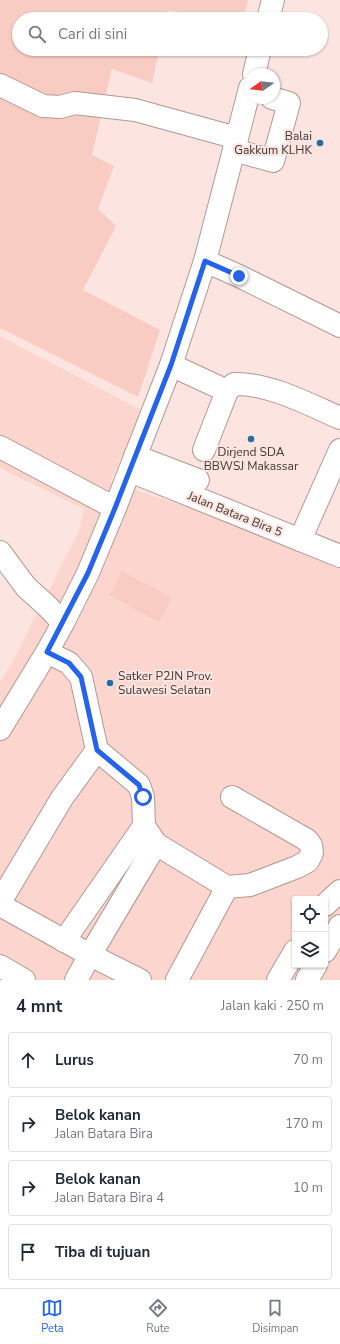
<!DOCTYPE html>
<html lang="id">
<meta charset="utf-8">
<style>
body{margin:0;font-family:"Nunito Sans",sans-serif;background:#f2f2f3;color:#1f2937}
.controls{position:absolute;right:12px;bottom:12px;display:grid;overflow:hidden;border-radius:4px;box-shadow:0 1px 3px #0004}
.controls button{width:36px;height:36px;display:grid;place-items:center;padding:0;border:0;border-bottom:1px solid #e0e1e3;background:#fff;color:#1f2937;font:20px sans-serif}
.compass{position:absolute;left:244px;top:68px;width:36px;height:36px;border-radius:50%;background:#fff;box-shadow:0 1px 3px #0004;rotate:256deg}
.stop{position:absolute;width:12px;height:12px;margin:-9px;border:3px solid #2563eb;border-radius:50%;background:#fff}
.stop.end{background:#2563eb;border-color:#fff;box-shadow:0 1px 4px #0008}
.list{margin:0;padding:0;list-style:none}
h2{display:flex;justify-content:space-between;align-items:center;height:52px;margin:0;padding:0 16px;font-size:17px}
h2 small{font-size:13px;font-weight:400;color:#747a83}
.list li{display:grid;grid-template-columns:26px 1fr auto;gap:12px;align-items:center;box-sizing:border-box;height:56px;margin:0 8px 8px;padding:0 8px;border:1px solid #e0e1e3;border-radius:4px}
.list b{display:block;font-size:15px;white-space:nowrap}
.list p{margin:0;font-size:13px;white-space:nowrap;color:#747a83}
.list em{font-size:13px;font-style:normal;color:#747a83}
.icon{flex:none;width:22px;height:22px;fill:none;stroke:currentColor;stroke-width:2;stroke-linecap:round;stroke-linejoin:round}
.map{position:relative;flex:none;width:340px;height:980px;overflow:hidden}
.search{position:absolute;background:#fff;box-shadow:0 1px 3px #0004;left:12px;right:12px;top:12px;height:44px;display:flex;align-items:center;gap:10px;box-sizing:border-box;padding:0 14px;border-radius:22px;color:#747a83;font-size:15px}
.sheet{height:308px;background:#fff}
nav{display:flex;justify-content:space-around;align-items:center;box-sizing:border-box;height:56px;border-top:1px solid #e0e1e3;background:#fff;font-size:11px;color:#747a83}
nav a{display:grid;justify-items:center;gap:2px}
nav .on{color:#2563eb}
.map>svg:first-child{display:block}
.built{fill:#fbd5ce;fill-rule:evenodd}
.green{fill:#f8ccc3}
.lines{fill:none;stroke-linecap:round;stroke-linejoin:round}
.minor-casing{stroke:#b39893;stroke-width:24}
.minor{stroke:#fff;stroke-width:22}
.route{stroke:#2563eb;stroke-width:5}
.poi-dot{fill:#1e70a1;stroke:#fce4e0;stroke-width:1.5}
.labels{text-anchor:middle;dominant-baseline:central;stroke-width:4;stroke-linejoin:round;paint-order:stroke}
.poi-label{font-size:12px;fill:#413634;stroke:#fce4e0;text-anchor:end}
.street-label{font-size:12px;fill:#413634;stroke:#fce4e0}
</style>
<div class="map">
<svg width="340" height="980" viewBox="0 0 340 980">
<rect width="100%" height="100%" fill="#fce4e0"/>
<path class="built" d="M0 336 143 411 110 482 187 507 340 566V980H0V682L12 663 79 531 84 509 0 468ZM295 899H325V965H295Z"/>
<g class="green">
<polygon points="0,0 248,0 243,19 208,19 169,10 167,19 19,19 19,49 160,49 152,83 112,69 92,155 114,166 98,209 116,226 83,290 160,330 138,397 0,328"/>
<polygon points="122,571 172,598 159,622 109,595"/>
</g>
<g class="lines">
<defs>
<g id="minor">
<polyline points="268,19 273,0"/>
<polyline points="254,74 260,49"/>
<polyline points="0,85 43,106 60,107 75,103 135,110 237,138"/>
<polyline points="234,150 273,161 289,103 272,98"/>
<polyline points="205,261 239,276 340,326"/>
<polyline points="171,365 227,391 204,450"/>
<path d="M227 391 234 384C269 383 308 404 340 418"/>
<polyline points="0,447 115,508"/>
<polyline points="135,456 198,480"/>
<polyline points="130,471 340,556"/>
<polyline points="300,540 340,450"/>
<polyline points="0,552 26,587 48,607 63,623"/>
<polyline points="47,652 69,663 81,677 97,750 139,785 143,797 144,826 156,844 227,887 250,885 297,867 308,861 312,853 311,845 307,840 232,797"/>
<polyline points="0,729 47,652 63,623 88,573 115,508 171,365 205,261 250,88"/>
<polyline points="0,902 62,798 97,750"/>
<polyline points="0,905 90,955 76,980"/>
<polyline points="325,905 340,891"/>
<polyline points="64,941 144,826"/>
<polyline points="325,951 340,926"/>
<polyline points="0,966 24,980"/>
<polyline points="140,980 90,955 156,844"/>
<polyline points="177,980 227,887"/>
<polyline points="278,980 295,951"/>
<polyline points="307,980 316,965"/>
</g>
</defs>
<use href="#minor" class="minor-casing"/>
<use href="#minor" class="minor"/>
</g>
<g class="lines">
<polyline class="route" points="143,797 139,785 97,750 81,677 69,663 47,652 88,573 115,508 171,365 205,261 239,276"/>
</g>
<g class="poi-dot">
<circle cx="320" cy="143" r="4"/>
<circle cx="251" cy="439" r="4"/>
<circle cx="110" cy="683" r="4"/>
</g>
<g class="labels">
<g class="poi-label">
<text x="312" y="136">Balai<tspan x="312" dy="14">Gakkum KLHK</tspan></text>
<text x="251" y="452" text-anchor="middle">Dirjend SDA<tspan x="251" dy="14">BBWSJ Makassar</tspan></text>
<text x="118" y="676" text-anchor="start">Satker P2JN Prov.<tspan x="118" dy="14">Sulawesi Selatan</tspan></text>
</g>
<g class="street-label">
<text transform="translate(235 514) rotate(22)">Jalan Batara Bira 5</text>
</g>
</g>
</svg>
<div class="controls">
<button><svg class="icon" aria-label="locate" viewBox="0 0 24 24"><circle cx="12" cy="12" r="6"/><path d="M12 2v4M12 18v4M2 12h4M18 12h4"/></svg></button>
<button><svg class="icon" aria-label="layers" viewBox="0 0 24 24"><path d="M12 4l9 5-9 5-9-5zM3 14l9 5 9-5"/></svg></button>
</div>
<svg class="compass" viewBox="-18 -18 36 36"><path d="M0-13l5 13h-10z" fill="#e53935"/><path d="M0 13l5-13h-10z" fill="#747a83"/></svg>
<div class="stop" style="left:143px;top:797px"></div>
<div class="stop end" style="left:239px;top:276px"></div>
<div class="search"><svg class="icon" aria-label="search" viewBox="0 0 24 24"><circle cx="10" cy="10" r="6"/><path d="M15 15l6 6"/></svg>Cari di sini</div>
</div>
<section class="sheet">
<h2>4 mnt<small>Jalan kaki · 250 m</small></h2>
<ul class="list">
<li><svg class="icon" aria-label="ahead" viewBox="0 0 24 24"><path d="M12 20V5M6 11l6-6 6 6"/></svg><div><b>Lurus</b></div><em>70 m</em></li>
<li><svg class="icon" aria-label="right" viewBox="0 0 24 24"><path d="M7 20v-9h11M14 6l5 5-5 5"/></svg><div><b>Belok kanan</b><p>Jalan Batara Bira</p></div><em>170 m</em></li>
<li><svg class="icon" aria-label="right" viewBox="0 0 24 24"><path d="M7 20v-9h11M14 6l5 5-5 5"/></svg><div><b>Belok kanan</b><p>Jalan Batara Bira 4</p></div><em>10 m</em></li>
<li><svg class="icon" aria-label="arrive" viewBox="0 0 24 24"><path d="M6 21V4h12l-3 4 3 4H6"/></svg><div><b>Tiba di tujuan</b></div></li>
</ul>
</section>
<nav>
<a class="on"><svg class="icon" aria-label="map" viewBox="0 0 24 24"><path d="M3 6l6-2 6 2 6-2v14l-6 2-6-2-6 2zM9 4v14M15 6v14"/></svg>Peta</a>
<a><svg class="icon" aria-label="directions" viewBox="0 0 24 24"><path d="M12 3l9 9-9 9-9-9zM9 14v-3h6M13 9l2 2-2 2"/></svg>Rute</a>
<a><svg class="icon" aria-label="saved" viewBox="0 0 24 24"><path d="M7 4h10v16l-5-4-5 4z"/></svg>Disimpan</a>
</nav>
